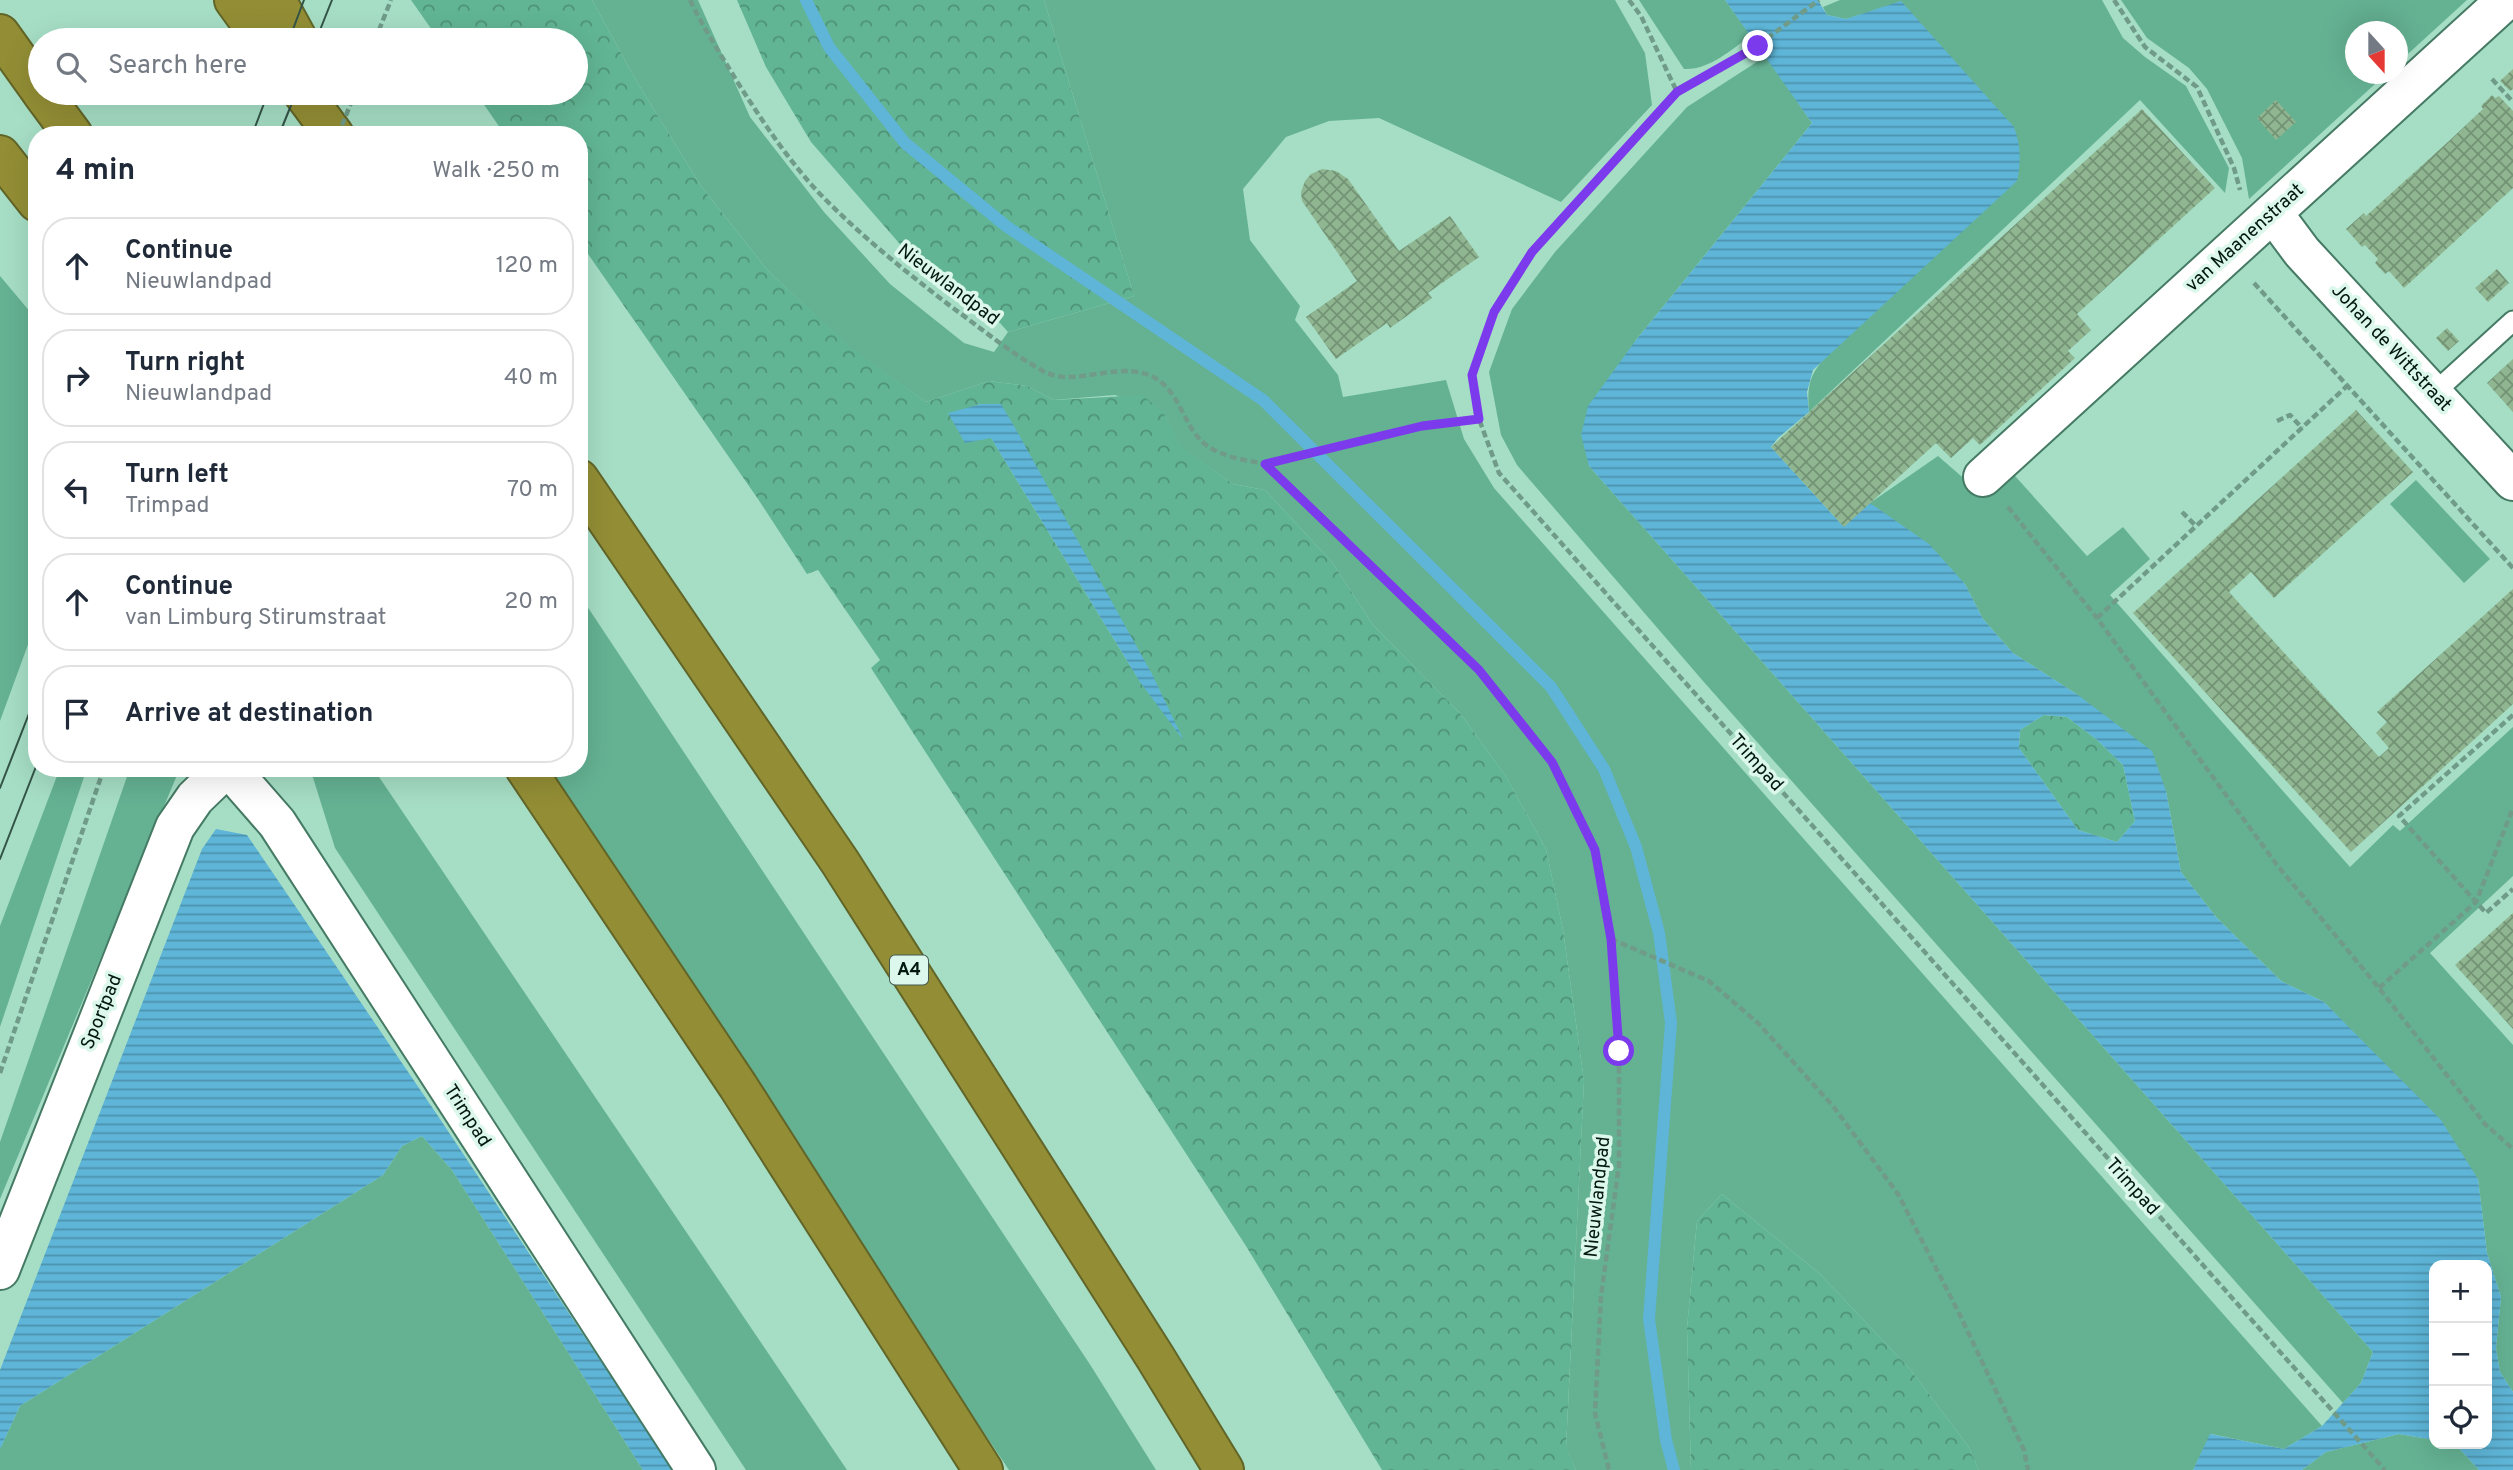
<!DOCTYPE html>
<meta charset="utf-8">
<style>
body{margin:0;font-family:Overpass,sans-serif;background:#f2f2f3;color:#1f2937}
.controls{position:absolute;right:21px;bottom:21px;display:grid;overflow:hidden;border-radius:14px;box-shadow:0 7px 28px #0002}
.controls button{width:63px;height:63px;display:grid;place-items:center;padding:0;border:0;border-bottom:2px solid #e0e1e3;background:#fff;color:#1f2937;font:35px sans-serif}
.compass{position:absolute;left:2345px;top:21px;width:63px;height:63px;border-radius:50%;background:#fff;box-shadow:0 7px 28px #0002;rotate:159deg}
.stop{position:absolute;width:21px;height:21px;margin:-16px;border:5px solid #7c3aed;border-radius:50%;background:#fff}
.stop.end{background:#7c3aed;border-color:#fff;box-shadow:0 2px 7px #0008}
.list{margin:0;padding:0;list-style:none}
h2{display:flex;justify-content:space-between;align-items:center;height:91px;margin:0;padding:0 28px;font-size:30px}
h2 small{font-size:23px;font-weight:400;color:#747a83}
.list li{display:grid;grid-template-columns:46px 1fr auto;gap:21px;align-items:center;box-sizing:border-box;height:98px;margin:0 14px 14px;padding:0 14px;border:2px solid #e0e1e3;border-radius:28px}
.list b{display:block;font-size:26px;white-space:nowrap}
.list p{margin:0;font-size:23px;white-space:nowrap;color:#747a83}
.list em{font-size:23px;font-style:normal;color:#747a83}
.icon{flex:none;width:38px;height:38px;fill:none;stroke:currentColor;stroke-width:2;stroke-linecap:round;stroke-linejoin:round}
.map{position:relative;flex:none;width:2513px;height:1470px;overflow:hidden}
.search{position:absolute;background:#fff;box-shadow:0 7px 28px #0002;left:28px;top:28px;width:560px;height:77px;display:flex;align-items:center;gap:18px;box-sizing:border-box;padding:0 24px;border-radius:38px;color:#747a83;font-size:26px}
.panel{position:absolute;background:#fff;box-shadow:0 7px 28px #0002;left:28px;top:126px;width:560px;height:651px;border-radius:28px}
.map>svg:first-child{display:block}
.green{fill:#65b293}
.forest{fill:url(#forest-crowns);fill-rule:evenodd}
.water{fill:url(#water-rules);fill-rule:evenodd}
.lines{fill:none;stroke-linecap:round;stroke-linejoin:round}
.stream{stroke:#5eb5d7;stroke-width:12}
.building{fill:url(#building-cross-hatch)}
.service-casing{stroke:#457a64;stroke-width:23}
.minor-casing{stroke:#457a64;stroke-width:42}
.motorway-casing{stroke:#616528;stroke-width:42}
.path{stroke:#6f9b88;stroke-width:4.5;stroke-dasharray:7 3.5;stroke-linecap:butt}
.service{stroke:#fff;stroke-width:19}
.minor{stroke:#fff;stroke-width:38}
.motorway{stroke:#938e35;stroke-width:38}
.tram{stroke:#345447;stroke-width:2}
.path-bridge{stroke:#6f9b88;stroke-width:4.5;stroke-dasharray:7 3.5;stroke-linecap:butt}
.route{stroke:#7c3aed;stroke-width:9}
.labels{text-anchor:middle;dominant-baseline:central;stroke-width:7;stroke-linejoin:round;paint-order:stroke}
.shield{fill:#dcf7eb;stroke:#445b52;stroke-width:2}
.shield-label{font-size:18px;font-weight:bold;fill:#031810}
.street-label{font-size:19px;fill:#031810;stroke:#dcf7eb}
</style>
<div class="map">
<svg width="2513" height="1470" viewBox="0 0 2513 1470">
<defs>
<pattern id="forest-crowns" width="20" height="18" patternUnits="userSpaceOnUse" patternTransform="scale(1.75)"><rect width="20" height="18" fill="#61b594"/><path d="M2 6a3 3 0 1 1 6 0M12 15a3 3 0 1 1 6 0" fill="none" stroke="#4e9277"/></pattern>
<pattern id="water-rules" width="6" height="5" patternUnits="userSpaceOnUse" patternTransform="scale(1.75)"><rect width="6" height="5" fill="#5eb5d7"/><path d="M0 2.5h6" fill="none" stroke="#4b92ad"/></pattern>
<pattern id="building-cross-hatch" width="8" height="8" patternUnits="userSpaceOnUse" patternTransform="scale(1.75)"><rect width="8" height="8" fill="#8fb691"/><path d="M0 0l8 8M0 8l8-8" fill="none" stroke="#739375"/></pattern>
</defs>
<rect width="100%" height="100%" fill="#a6dec5"/>
<g class="green">
<polygon points="592,0 698,0 750,117 824,212 890,284 964,343 994,352 1008,332 1134,296 1044,0 1615,0 1645,53 1652,105 1561,202 1379,118 1329,121 1286,137 1243,189 1250,240 1300,306 1295,320 1338,375 1343,397 1446,380 1464,439 1494,488 2322,1426 2284,1449 2211,1434 2193,1470 1979,1470 1968,1446 1910,1369 1819,1273 1722,1194 1697,1221 1687,1328 1691,1470 1576,1470 1566,1448 1584,1081 1563,930 1546,849 1505,775 1460,713 1373,625 1332,562 1265,490 1233,484 1179,446 1164,413 1115,395 1054,400 1027,386 989,381 926,402 850,348 769,272 701,186 637,82"/>
<path d="M1639 0H1725L1751 36C1730 50 1710 70 1684 69Z"/>
<path d="M1840 0H2102L2123 38 2145 57 2186 86 2229 168 2225 193 2140 100 1809 412C1806 378 1813 370 1836 346L1901 2 1846 19 1827 15 1823 7Z"/>
<polygon points="2121,0 2467,0 2398,63 2398,32 2356,32 2356,74 2386,74 2249,199 2242,158 2207,89 2189,68 2147,38"/>
<polygon points="1766,56 1812,123 1636,340 1589,466 2373,1352 2361,1383 2343,1403 1703,681 1517,465 1501,435 1489,372 1512,309 1555,252 1687,107"/>
<polygon points="0,276 37,320 37,620 0,721"/>
<polygon points="1938,456 1976,489 2006,466 2087,556 2123,527 2150,559 2110,595 2350,867 2393,825 2400,831 2513,727 2513,876 2430,953 2513,1045 2513,1392 2500,1372 2496,1348 2501,1297 2487,1253 2478,1179 2362,1042 2324,1002 2281,981 2216,917 2181,872 2166,791 2078,695 2013,653 1983,619 1965,584 1870,503"/>
<polygon points="2416,480 2490,559 2464,583 2390,504"/>
<polygon points="579,594 1091,1366 1156,1470 1009,1470 538,768 579,768"/>
<polygon points="60,768 87,768 0,1027 0,926"/>
<polygon points="130,768 180,768 0,1199 0,1142"/>
<polygon points="310,768 373,768 847,1470 746,1470 335,848"/>
<polygon points="422,1136 452,1170 643,1470 0,1470 0,1449 20,1406 383,1175 402,1146"/>
<polygon points="2399,1434 2434,1440 2434,1444 2455,1444 2479,1470 2302,1470 2326,1452"/>
</g>
<g class="forest">
<path d="M411 0H592L637 82 701 186 769 272 850 347 926 402 989 381 1027 386 1054 400 1142 395 1164 413 1180 446 1233 484 1265 490 1332 562 1373 625 1460 713 1505 775 1546 849 1563 930 1584 1081 1566 1447 1576 1470H1382L1246 1246 871 668 880 660 818 570 807 574 758 499 579 241V135H505L476 93H576V40H439ZM981 404 1140 682 991 438 948 414Z"/>
<polygon points="737,0 1044,0 1134,296 1008,332 1000,323 965,302 906,251 811,142 766,67"/>
<polygon points="2044,715 2067,717 2096,739 2123,765 2135,821 2117,842 2078,830 2019,748 2020,730"/>
<polygon points="1722,1194 1819,1273 1910,1369 1968,1446 1979,1470 1691,1470 1687,1328 1697,1221"/>
</g>
<g class="water">
<path d="M1725 0H1818L1827 15 1846 19 1901 1 2014 127C2021 146 2021 161 2017 181L1813 370 1807 392 1809 412 1778 438 1771 447 1843 526 1870 503 1929 544 1965 584 1983 619 2013 653 2078 695 2152 751 2166 791 2181 872 2216 917 2281 981 2324 1002 2441 1120 2478 1179 2487 1253 2501 1297 2496 1348 2500 1372 2513 1392V1470H2479L2455 1444H2487V1265H2434V1440L2399 1434 2326 1452 2302 1470H2193L2210 1434 2284 1449 2322 1426 2361 1383 2373 1352 1589 466 1581 435 1588 406 1636 340 1812 123ZM2044 715 2067 717 2096 739 2123 765 2135 821 2117 842 2078 830 2019 748 2020 730Z"/>
<polygon points="981,404 1001,404 1014,426 1152,674 1184,741 1140,682 991,438 965,443 948,413"/>
<polygon points="216,829 247,835 438,1116 673,1470 643,1470 452,1170 422,1136 402,1146 383,1175 20,1406 0,1449 0,1370 202,849"/>
</g>
<g class="lines">
<polyline class="stream" points="806,0 829,47 905,143 1006,226 1263,400 1551,687 1604,769 1636,847 1659,933 1671,1023 1649,1319 1666,1440 1674,1470"/>
</g>
<g class="building">
<polygon points="2513,69 2513,89 2510,91 2500,81"/>
<polygon points="2492,95 2495,98 2499,96 2513,111 2513,188 2404,288 2389,271 2385,274 2375,263 2378,259 2365,245 2362,247 2346,229 2364,213 2366,216 2449,141 2483,109 2481,106"/>
<polygon points="2276,100 2296,122 2276,140 2257,118"/>
<polygon points="2142,109 2215,188 2077,314 2091,330 2068,351 2075,358 1980,445 1973,438 1951,458 1936,443 1844,527 1771,447"/>
<polygon points="1322,169 1336,171 1348,179 1399,251 1450,216 1479,257 1428,293 1432,298 1390,328 1387,323 1336,359 1306,317 1357,281 1302,201 1301,192 1305,181 1311,174"/>
<polygon points="2497,269 2509,283 2488,302 2475,288"/>
<polygon points="2447,328 2459,341 2448,351 2436,338"/>
<polygon points="2513,359 2513,412 2487,383"/>
<polygon points="2356,410 2413,472 2274,598 2251,572 2229,592 2379,757 2389,748 2376,733 2387,722 2377,712 2513,589 2513,704 2351,852 2133,613"/>
<polygon points="2513,913 2513,1029 2455,965"/>
</g>
<g class="lines">
<defs>
<polyline id="service" points="2434,393 2513,321"/>
<g id="minor">
<polyline points="2273,213 2302,252 2513,481"/>
<polyline points="1983,477 2506,0"/>
<polyline points="229,768 277,823 696,1470"/>
<polyline points="0,1270 175,827 195,798 226,768"/>
</g>
<g id="motorway">
<polyline points="234,0 263,40"/>
<polyline points="276,0 298,40"/>
<polyline points="0,34 40,90"/>
<polyline points="42,93 73,135"/>
<polyline points="303,93 334,135"/>
<polyline points="0,155 37,202"/>
<polyline points="579,479 840,862 1155,1357 1224,1470"/>
<polyline points="525,768 738,1086 983,1470"/>
</g>
</defs>
<use href="#service" class="service-casing"/>
<use href="#minor" class="minor-casing"/>
<use href="#motorway" class="motorway-casing"/>
<g class="path">
<path d="M690 0C704 29 721 55 738 83 763 122 788 160 820 194 861 236 906 272 953 308 982 329 1013 355 1045 372 1075 387 1114 362 1149 375 1182 388 1182 430 1209 447 1226 458 1247 460 1265 464L1479 670 1552 762 1595 850 1611 939 1619 1051V1165L1601 1296 1595 1413 1609 1470"/>
<polyline points="1629,0 1641,16 1677,92 1532,252 1495,312 1472,375 1479,419 1499,473 2385,1470"/>
<polyline points="2114,0 2145,47 2197,87 2234,168 2240,190"/>
<polyline points="375,40 391,0"/>
<polyline points="2492,79 2513,102"/>
<polyline points="1677,92 1758,45 1819,0"/>
<polyline points="2254,283 2513,568"/>
<polyline points="2277,421 2290,415 2302,428"/>
<polyline points="1265,464 1422,426 1479,419"/>
<polyline points="2008,507 2097,618 2277,865 2379,988 2485,1124 2513,1149"/>
<polyline points="2182,512 2196,526"/>
<polyline points="2097,618 2347,386"/>
<polyline points="2513,715 2399,816 2486,913 2513,889"/>
<polyline points="1611,939 1709,981 1758,1023 1833,1106 1898,1194 1958,1311 2024,1450 2028,1470"/>
<polyline points="2379,988 2476,902 2513,808"/>
<polyline points="0,1073 104,768"/>
</g>
<use href="#service" class="service"/>
<use href="#minor" class="minor"/>
<use href="#motorway" class="motorway"/>
<g class="tram">
<polyline points="289,40 304,0"/>
<polyline points="316,40 332,0"/>
<polyline points="252,135 268,93"/>
<polyline points="279,135 296,93"/>
<polyline points="0,788 37,693"/>
<polyline points="0,859 37,764"/>
</g>
<polyline class="path-bridge" points="338,135 355,93"/>
</g>
<g class="lines">
<polyline class="route" points="1619,1051 1611,939 1595,850 1552,762 1479,670 1265,464 1422,426 1479,419 1472,375 1494,312 1532,252 1677,92 1758,46"/>
</g>
<g class="labels">
<rect class="shield" x="890" y="955.5" width="38" height="29" rx="5"/>
<g class="shield-label">
<text x="909" y="970">A4</text>
</g>
<g class="street-label">
<text transform="translate(2245 238) rotate(-42)">van Maanenstraat</text>
<text transform="translate(948 285) rotate(37)">Nieuwlandpad</text>
<text transform="translate(2391 348) rotate(47)">Johan de Wittstraat</text>
<text transform="translate(1756 763) rotate(48)">Trimpad</text>
<text transform="translate(102 1012) rotate(-68)">Sportpad</text>
<text transform="translate(467 1116) rotate(57)">Trimpad</text>
<text transform="translate(2132 1187) rotate(48)">Trimpad</text>
<text transform="translate(1598 1197) rotate(-84)">Nieuwlandpad</text>
</g>
</g>
</svg>
<div class="controls">
<button>+</button>
<button>−</button>
<button><svg class="icon" aria-label="locate" viewBox="0 0 24 24"><circle cx="12" cy="12" r="6"/><path d="M12 2v4M12 18v4M2 12h4M18 12h4"/></svg></button>
</div>
<svg class="compass" viewBox="-18 -18 36 36"><path d="M0-13l5 13h-10z" fill="#e53935"/><path d="M0 13l5-13h-10z" fill="#747a83"/></svg>
<div class="stop" style="left:1619px;top:1051px"></div>
<div class="stop end" style="left:1758px;top:46px"></div>
<div class="search"><svg class="icon" aria-label="search" viewBox="0 0 24 24"><circle cx="10" cy="10" r="6"/><path d="M15 15l6 6"/></svg>Search here</div>
<section class="panel">
<h2>4 min<small>Walk · 250 m</small></h2>
<ul class="list">
<li><svg class="icon" aria-label="ahead" viewBox="0 0 24 24"><path d="M12 20V5M6 11l6-6 6 6"/></svg><div><b>Continue</b><p>Nieuwlandpad</p></div><em>120 m</em></li>
<li><svg class="icon" aria-label="right" viewBox="0 0 24 24"><path d="M7 20v-9h11M14 6l5 5-5 5"/></svg><div><b>Turn right</b><p>Nieuwlandpad</p></div><em>40 m</em></li>
<li><svg class="icon" aria-label="left" viewBox="0 0 24 24"><path d="M17 20v-9H6M10 6l-5 5 5 5"/></svg><div><b>Turn left</b><p>Trimpad</p></div><em>70 m</em></li>
<li><svg class="icon" aria-label="ahead" viewBox="0 0 24 24"><path d="M12 20V5M6 11l6-6 6 6"/></svg><div><b>Continue</b><p>van Limburg Stirumstraat</p></div><em>20 m</em></li>
<li><svg class="icon" aria-label="arrive" viewBox="0 0 24 24"><path d="M6 21V4h12l-3 4 3 4H6"/></svg><div><b>Arrive at destination</b></div></li>
</ul>
</section>
</div>
